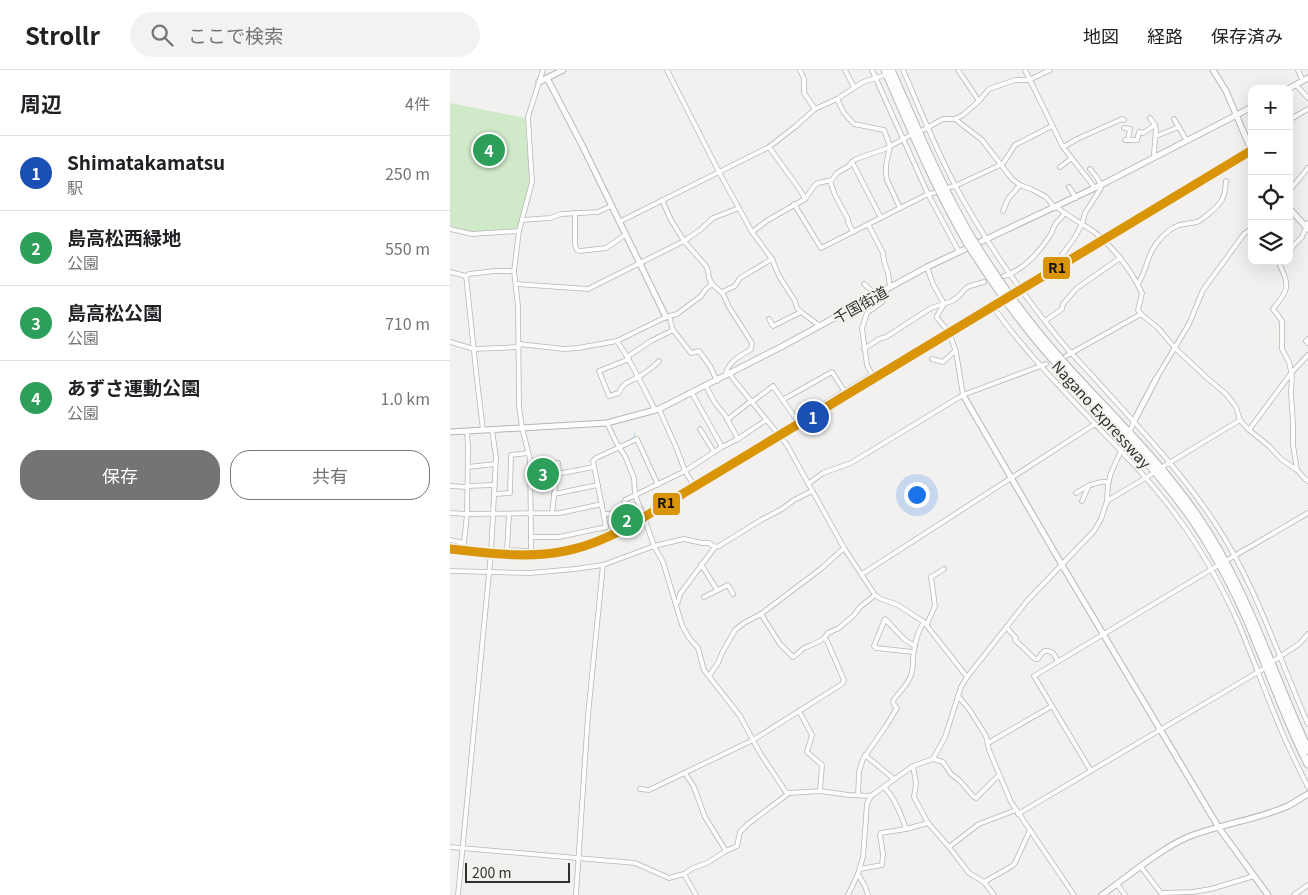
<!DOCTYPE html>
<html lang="ja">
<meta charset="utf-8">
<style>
body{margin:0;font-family:Georgia,"Noto Sans JP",serif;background:#f2f2f2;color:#202124}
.controls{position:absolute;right:15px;top:15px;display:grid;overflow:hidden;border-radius:10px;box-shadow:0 5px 20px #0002}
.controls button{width:45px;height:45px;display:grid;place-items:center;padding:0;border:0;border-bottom:1px solid #e0e0e0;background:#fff;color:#202124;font:25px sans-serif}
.scale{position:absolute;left:15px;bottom:12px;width:105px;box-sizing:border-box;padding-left:5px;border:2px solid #31302e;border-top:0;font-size:14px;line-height:18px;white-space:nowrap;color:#31302e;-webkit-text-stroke:4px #f4f2ee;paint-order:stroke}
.you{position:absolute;left:466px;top:424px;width:18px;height:18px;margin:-12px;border:4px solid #fff;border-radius:50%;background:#1a73e8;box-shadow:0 0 0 8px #1a73e833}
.badge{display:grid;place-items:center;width:32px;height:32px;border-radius:50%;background:#757472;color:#fff;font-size:16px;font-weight:700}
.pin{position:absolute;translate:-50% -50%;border:2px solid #fff;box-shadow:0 1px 5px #0006}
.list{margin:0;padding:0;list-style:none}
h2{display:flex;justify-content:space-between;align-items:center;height:65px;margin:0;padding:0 20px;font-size:21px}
h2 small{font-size:16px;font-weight:400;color:#757577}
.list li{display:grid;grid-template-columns:32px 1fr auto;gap:15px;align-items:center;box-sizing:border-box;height:75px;padding:0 20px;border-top:1px solid #e0e0e0}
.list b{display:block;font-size:19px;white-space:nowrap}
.list p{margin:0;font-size:16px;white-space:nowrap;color:#757577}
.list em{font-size:16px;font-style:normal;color:#757577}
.actions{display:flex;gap:10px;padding:15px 20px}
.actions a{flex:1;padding:11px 0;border:1px solid #757472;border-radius:20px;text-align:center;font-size:18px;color:#757472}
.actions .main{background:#757472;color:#fff}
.icon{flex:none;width:28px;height:28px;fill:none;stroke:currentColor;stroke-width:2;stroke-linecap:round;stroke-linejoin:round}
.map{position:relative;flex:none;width:858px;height:825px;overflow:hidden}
header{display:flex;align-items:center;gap:30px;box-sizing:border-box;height:70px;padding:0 25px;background:#fff;border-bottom:1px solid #e0e0e0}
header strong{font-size:24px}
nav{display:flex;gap:28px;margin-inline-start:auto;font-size:18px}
.search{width:350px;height:45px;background:#f2f2f2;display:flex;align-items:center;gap:12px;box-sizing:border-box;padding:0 18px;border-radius:28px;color:#757577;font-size:19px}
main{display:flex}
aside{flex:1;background:#fff}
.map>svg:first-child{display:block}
.green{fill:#d0e9c9}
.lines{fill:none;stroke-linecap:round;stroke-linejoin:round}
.stream{stroke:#b0dff9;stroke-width:1}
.street-casing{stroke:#b7b6b4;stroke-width:5.5}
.secondary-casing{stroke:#b7b6b4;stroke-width:7}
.highway-casing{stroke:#b7b6b4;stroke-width:9}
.street{stroke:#fdfdfd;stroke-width:4}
.secondary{stroke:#fdfdfd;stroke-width:5}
.highway{stroke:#fdfdfd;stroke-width:7}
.highway-bridge-casing{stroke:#b7b6b4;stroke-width:9;stroke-linecap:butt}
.highway-bridge{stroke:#fdfdfd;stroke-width:7}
.rail-1-casing{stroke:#f4f2ee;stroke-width:12}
.rail-1{stroke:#d99407;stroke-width:9}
.labels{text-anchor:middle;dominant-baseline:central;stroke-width:4;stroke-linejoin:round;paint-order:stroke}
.street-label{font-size:15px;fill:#31302e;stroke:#f4f2ee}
.line-badge{stroke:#f4f2ee;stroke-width:2}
.pale-badge-label{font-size:14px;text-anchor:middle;font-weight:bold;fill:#111}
</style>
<header>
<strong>Strollr</strong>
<div class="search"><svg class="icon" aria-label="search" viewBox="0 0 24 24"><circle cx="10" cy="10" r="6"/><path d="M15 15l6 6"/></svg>ここで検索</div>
<nav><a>地図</a><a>経路</a><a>保存済み</a></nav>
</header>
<main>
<aside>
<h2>周辺<small>4件</small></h2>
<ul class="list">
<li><span class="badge" style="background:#1a4fb4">1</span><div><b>Shimatakamatsu</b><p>駅</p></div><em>250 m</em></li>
<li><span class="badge" style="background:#2e9e5b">2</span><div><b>島高松西緑地</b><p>公園</p></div><em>550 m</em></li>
<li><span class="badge" style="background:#2e9e5b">3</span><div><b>島高松公園</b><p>公園</p></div><em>710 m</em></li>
<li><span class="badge" style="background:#2e9e5b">4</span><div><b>あずさ運動公園</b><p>公園</p></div><em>1.0 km</em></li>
</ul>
<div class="actions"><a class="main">保存</a><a>共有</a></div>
</aside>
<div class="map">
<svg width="858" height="825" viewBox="0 0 858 825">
<rect width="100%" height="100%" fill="#f3f1ef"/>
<g class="green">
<polygon points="0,33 75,48 80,113 67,159 22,162 0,157"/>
<polygon points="104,395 106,396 105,408 81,409 81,399 84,397"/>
<polygon points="175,434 183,450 152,466 151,460 164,458 169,455"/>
</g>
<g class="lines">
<g class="stream">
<polyline points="178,371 184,367 185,363"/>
<polyline points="183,425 182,416 184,415"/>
<polyline points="169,459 183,451 176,432"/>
</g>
<defs>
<g id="street">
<polyline points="93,0 78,47 82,112 69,161 64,201 68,236 69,336 72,358 80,389 81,467 109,467 156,457 143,391 146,388 187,369 208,415"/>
<polyline points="217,0 269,102 302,162 322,189 329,206 345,231 347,238 351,242 370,256"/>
<polyline points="350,0 354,9 354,23 365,39"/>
<polyline points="395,0 404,17"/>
<polyline points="422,0 478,124 509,182"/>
<path d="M453 0C470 39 486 80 506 117 535 171 570 221 609 269 621 284 635 297 648 312 689 357 731 402 765 453 806 515 828 586 858 654"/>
<polyline points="508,0 529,31"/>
<polyline points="575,0 613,77 645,118"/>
<polyline points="848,0 853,11"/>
<polyline points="846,15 858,28"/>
<polyline points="387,29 394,43 404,54 434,60 440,76 436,95 436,103 437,110 450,138"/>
<polyline points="700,48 705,55"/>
<polyline points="505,49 532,70 562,109 570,115 581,119 596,127 605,138"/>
<polyline points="724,49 737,71"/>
<polyline points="839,50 858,39"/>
<polyline points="674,58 680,59 678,70"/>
<polyline points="473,60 493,49 505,49 513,45 529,31 539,19 565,10 579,10 600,0"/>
<polyline points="706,66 729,57"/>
<polyline points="675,70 687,70 689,62 693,63 705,55 706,59 704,83 705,87"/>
<polyline points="319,77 350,120 355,129"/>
<polyline points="613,77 627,69 672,49 674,50"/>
<polyline points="402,92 431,148"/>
<polyline points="610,97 622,88"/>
<polyline points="380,111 385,125 398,149 398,152 403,162"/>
<polyline points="500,117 505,116 550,95 554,92 565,75 602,56"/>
<polyline points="619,117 626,128"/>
<polyline points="839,121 858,98"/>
<path d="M212 130 221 150 234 171 256 196 258 201 259 208 262 214 273 224 279 237 302 273 301 279C291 286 276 292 276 306"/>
<polyline points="344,134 371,178 478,124 484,123"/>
<path d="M607 137C617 146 631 153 643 161 663 177 681 200 692 223L688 240 691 244 708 258 725 278 757 308 776 324 786 337 790 350 799 360 819 376 831 389 847 400 855 409 858 411"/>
<polyline points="553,141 558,129 570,115"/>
<polyline points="125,143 125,175 127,180 130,181 156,178 175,165"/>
<polyline points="72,150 100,148 111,144 148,142 161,136"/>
<polyline points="169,152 319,77 346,56 365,39 387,29 413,12 432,6"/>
<polyline points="418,154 433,183 434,191 438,203 440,217"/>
<polyline points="0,159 22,164 69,161"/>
<polyline points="302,162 318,150 355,129 365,115 368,113 382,110 387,103 399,96 402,92 406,89 435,79 459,66"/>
<polyline points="839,184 844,175 852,167 858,153"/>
<path d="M828 191C840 217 840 217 823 239L832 251V279L839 292 842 306 841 323 843 353V375L847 400"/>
<polyline points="477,197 483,214 494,234 487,246 487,248 499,262 506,282 513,325"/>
<path d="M605 197 612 185 625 167 632 154 635 143 651 118C651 111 644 104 640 99"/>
<polyline points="0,202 16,206 19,204 45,201 64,201"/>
<polyline points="16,206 27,310 33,360"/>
<path d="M554 206C575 200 590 181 601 164 603 160 604 156 606 153 609 150 612 147 614 144"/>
<polyline points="66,214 138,219 234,171 250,160 263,148 289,138"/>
<polyline points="414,214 427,225"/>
<path d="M688 214C699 196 696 183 712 167 719 160 725 155 735 154 739 153 743 153 747 152 750 151 753 148 756 146 771 134 775 130 776 111"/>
<polyline points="272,222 285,216 290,208 322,189"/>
<path d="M546 241C575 281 609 316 643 352 673 383 703 413 728 448 751 479 771 515 787 550 803 587 816 625 832 662 840 681 849 699 858 717"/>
<polyline points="219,246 223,260 241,283 249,281 260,296 267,311"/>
<polyline points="319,249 323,256 351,242"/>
<polyline points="595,251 612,239 613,234 627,218 670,188"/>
<polyline points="858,269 856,271 858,273"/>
<path d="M167 271C182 293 193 316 205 340"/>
<polyline points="0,272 24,279 69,277"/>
<polyline points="69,274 114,279 128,278 167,271 216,247 227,244 251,226 255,220 262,214"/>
<polyline points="414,279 429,269 436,267 481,238 502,231 509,226 516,218 520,216 534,212"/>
<polyline points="616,286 691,244"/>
<polyline points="177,287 201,271 223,260"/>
<path d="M179 289 149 301 159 326 169 323C173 311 181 312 190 306 197 301 204 297 209 291"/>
<polyline points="482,289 493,292 505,281"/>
<polyline points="280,304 284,310 337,375 394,478 425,525 431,529 448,535 474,552 517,607"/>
<polyline points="706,309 739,254 753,220 794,164 802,158"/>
<polyline points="256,316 265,333 275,345 288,369"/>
<polyline points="242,323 272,377"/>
<polyline points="334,329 382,302 395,322"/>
<polyline points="302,332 323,316 346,349 349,349 422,305 417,295 412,258 417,243 432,232 434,228 437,219"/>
<polyline points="277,350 301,331"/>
<polyline points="157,353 166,372 175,386 184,408 185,425 194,447 204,476 213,492 232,555 239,568 248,578 254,600 290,646 310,683 336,722 339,723"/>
<polyline points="250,359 264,382"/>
<polyline points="681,359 684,351"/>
<polyline points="799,360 842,302 858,285"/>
<polyline points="714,396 790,350"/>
<polyline points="18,397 45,394"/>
<polyline points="80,397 108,393 102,443"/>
<polyline points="107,404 144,397"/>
<polyline points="358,414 373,403 401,393 513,325 596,294"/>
<polyline points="0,416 17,417"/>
<polyline points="17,416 45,415"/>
<path d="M626 423C635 417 648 410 659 412"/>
<polyline points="45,424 60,423 61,385 78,383"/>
<polyline points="104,424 148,415"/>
<polyline points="632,431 639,415"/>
<polyline points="657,431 702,404"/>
<polyline points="0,443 17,444 110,443 152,434"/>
<polyline points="59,444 57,480 81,481 81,467"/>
<polyline points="154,444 171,443 175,430 235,401 272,377 288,369 316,350"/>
<polyline points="193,445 243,414 235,401 226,377 209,339"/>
<polyline points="0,470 14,473 17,444 18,377 17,361"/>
<polyline points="779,489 858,443"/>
<polyline points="251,494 267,520"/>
<polyline points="0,501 80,503 125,499 153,495 204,476 234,469 252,473 259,473 265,477"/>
<polyline points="412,504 645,354"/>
<polyline points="254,527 278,515 283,524"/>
<polyline points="226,532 228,532 230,524 265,477 269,476 311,450 332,439 344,430 362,421"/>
<path d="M311 544 330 574 343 587C347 585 350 581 354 578 361 575 368 573 374 568"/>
<polyline points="477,554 485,536 481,507 494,499"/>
<path d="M556 557 566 568 565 570 585 589H588C592 582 595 578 603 583L608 591"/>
<polyline points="463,582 426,578 424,576 435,549 455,570 465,576"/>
<polyline points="825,590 849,574 858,564"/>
<polyline points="259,606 268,593 272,583 285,560 294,553 311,544 372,498 394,478"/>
<polyline points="508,626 519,639 536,666 539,680 561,732 624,825"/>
<polyline points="349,641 362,665 357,682 372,695 370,721"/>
<polyline points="538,673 602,636"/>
<polyline points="415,685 444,709"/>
<polyline points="483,689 493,692 501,704 510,711 524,727 526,728 549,705"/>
<polyline points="463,696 466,713 464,727 478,753 499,777 519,803 534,812 544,825"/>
<polyline points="641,701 584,606 767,496"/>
<polyline points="235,703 244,717 255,747 276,781"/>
<polyline points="190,719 199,720 303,670 392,614 394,610 377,571 374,568 378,563 389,558 404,545 410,537 425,525"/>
<path d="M408 725 409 702 413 689 436 656 447 638 444 635 443 631C449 622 458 615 461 605 464 597 462 590 464 581 465 572 469 559 474 552"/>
<polyline points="568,744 813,599"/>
<polyline points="456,759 478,753"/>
<polyline points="0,777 185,793 219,808 234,804 243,798 257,793 276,781 287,776 290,762 298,754 339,723 370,721 399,725 421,726"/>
<polyline points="499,777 529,754 566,740"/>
<polyline points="691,797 711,823 743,822 761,819 804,806"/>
<path d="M410 799 432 795 433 784 430 765 431 763 456 759C451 744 445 728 434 717"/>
<polyline points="234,804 246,825"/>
<polyline points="408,804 415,816 418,825"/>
<polyline points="534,812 562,796 565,793 580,760"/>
<polyline points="667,814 675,825"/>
<polyline points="8,825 41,483 46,387 42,360"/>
<polyline points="126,825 138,645 153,495"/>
<polyline points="398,825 408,804 413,787 417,734 421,726 463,696 483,689 495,667 511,617 517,607 577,531 644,461 651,449 657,431 658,414 661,403 674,374"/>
<polyline points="844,825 858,815"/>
</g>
<g id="secondary">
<polyline points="763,0 776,21 802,82"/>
<polyline points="97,8 132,75 216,247"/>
<polyline points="89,12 113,0"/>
<polyline points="838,19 858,8"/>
<polyline points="839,138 858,159"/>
<polyline points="513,325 612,495 769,758 818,825"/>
<polyline points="684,351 706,309"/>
<polyline points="0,362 157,353 209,339 331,277 477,197 651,115 802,37"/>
<path d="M652 825C677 807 710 779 738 767 771 754 806 750 838 736 845 732 851 728 858 724"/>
</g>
<g id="highway">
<path d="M435 0C461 59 485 118 518 174"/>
<path d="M441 0C467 58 491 117 524 172"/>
<path d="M528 178C553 219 582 257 614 293 660 344 710 391 748 447 797 519 822 602 858 680"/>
<path d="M522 180C548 221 576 260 608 295 654 347 705 395 744 452 770 491 791 532 808 576 824 615 839 656 858 694"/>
</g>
</defs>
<use href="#street" class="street-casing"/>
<use href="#secondary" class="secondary-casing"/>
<use href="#highway" class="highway-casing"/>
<use href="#street" class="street"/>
<use href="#secondary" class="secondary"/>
<use href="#highway" class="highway"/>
<defs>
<g id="highway-bridge">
<polyline points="524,172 528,178"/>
<polyline points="518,174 522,180"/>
</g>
</defs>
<use href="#highway-bridge" class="highway-bridge-casing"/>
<use href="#highway-bridge" class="highway-bridge"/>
<defs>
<path id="rail-1" d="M0 479C38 483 77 489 115 481 136 477 157 468 176 458L802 80"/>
</defs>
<use href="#rail-1" class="rail-1-casing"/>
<use href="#rail-1" class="rail-1"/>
</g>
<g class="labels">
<g class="street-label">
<text transform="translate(410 234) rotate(-29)">千国街道</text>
<text transform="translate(652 344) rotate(48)">Nagano Expressway</text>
</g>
</g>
<g class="line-badge">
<rect x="592" y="186" width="29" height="24" rx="5" fill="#d99407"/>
<rect x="202" y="422" width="29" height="24" rx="5" fill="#d99407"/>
</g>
<g class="pale-badge-label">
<text x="607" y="203">R1</text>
<text x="216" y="438">R1</text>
</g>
</svg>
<div class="controls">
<button>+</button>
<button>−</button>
<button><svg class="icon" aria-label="locate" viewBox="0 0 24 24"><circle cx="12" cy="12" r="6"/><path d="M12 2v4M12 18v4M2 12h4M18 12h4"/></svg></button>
<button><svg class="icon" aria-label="layers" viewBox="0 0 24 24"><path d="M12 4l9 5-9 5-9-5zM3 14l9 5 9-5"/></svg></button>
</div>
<div class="scale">200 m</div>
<div class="you"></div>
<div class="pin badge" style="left:363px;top:347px;background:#1a4fb4">1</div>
<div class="pin badge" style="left:177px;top:450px;background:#2e9e5b">2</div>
<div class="pin badge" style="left:93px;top:404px;background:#2e9e5b">3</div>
<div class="pin badge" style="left:39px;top:80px;background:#2e9e5b">4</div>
</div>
</main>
